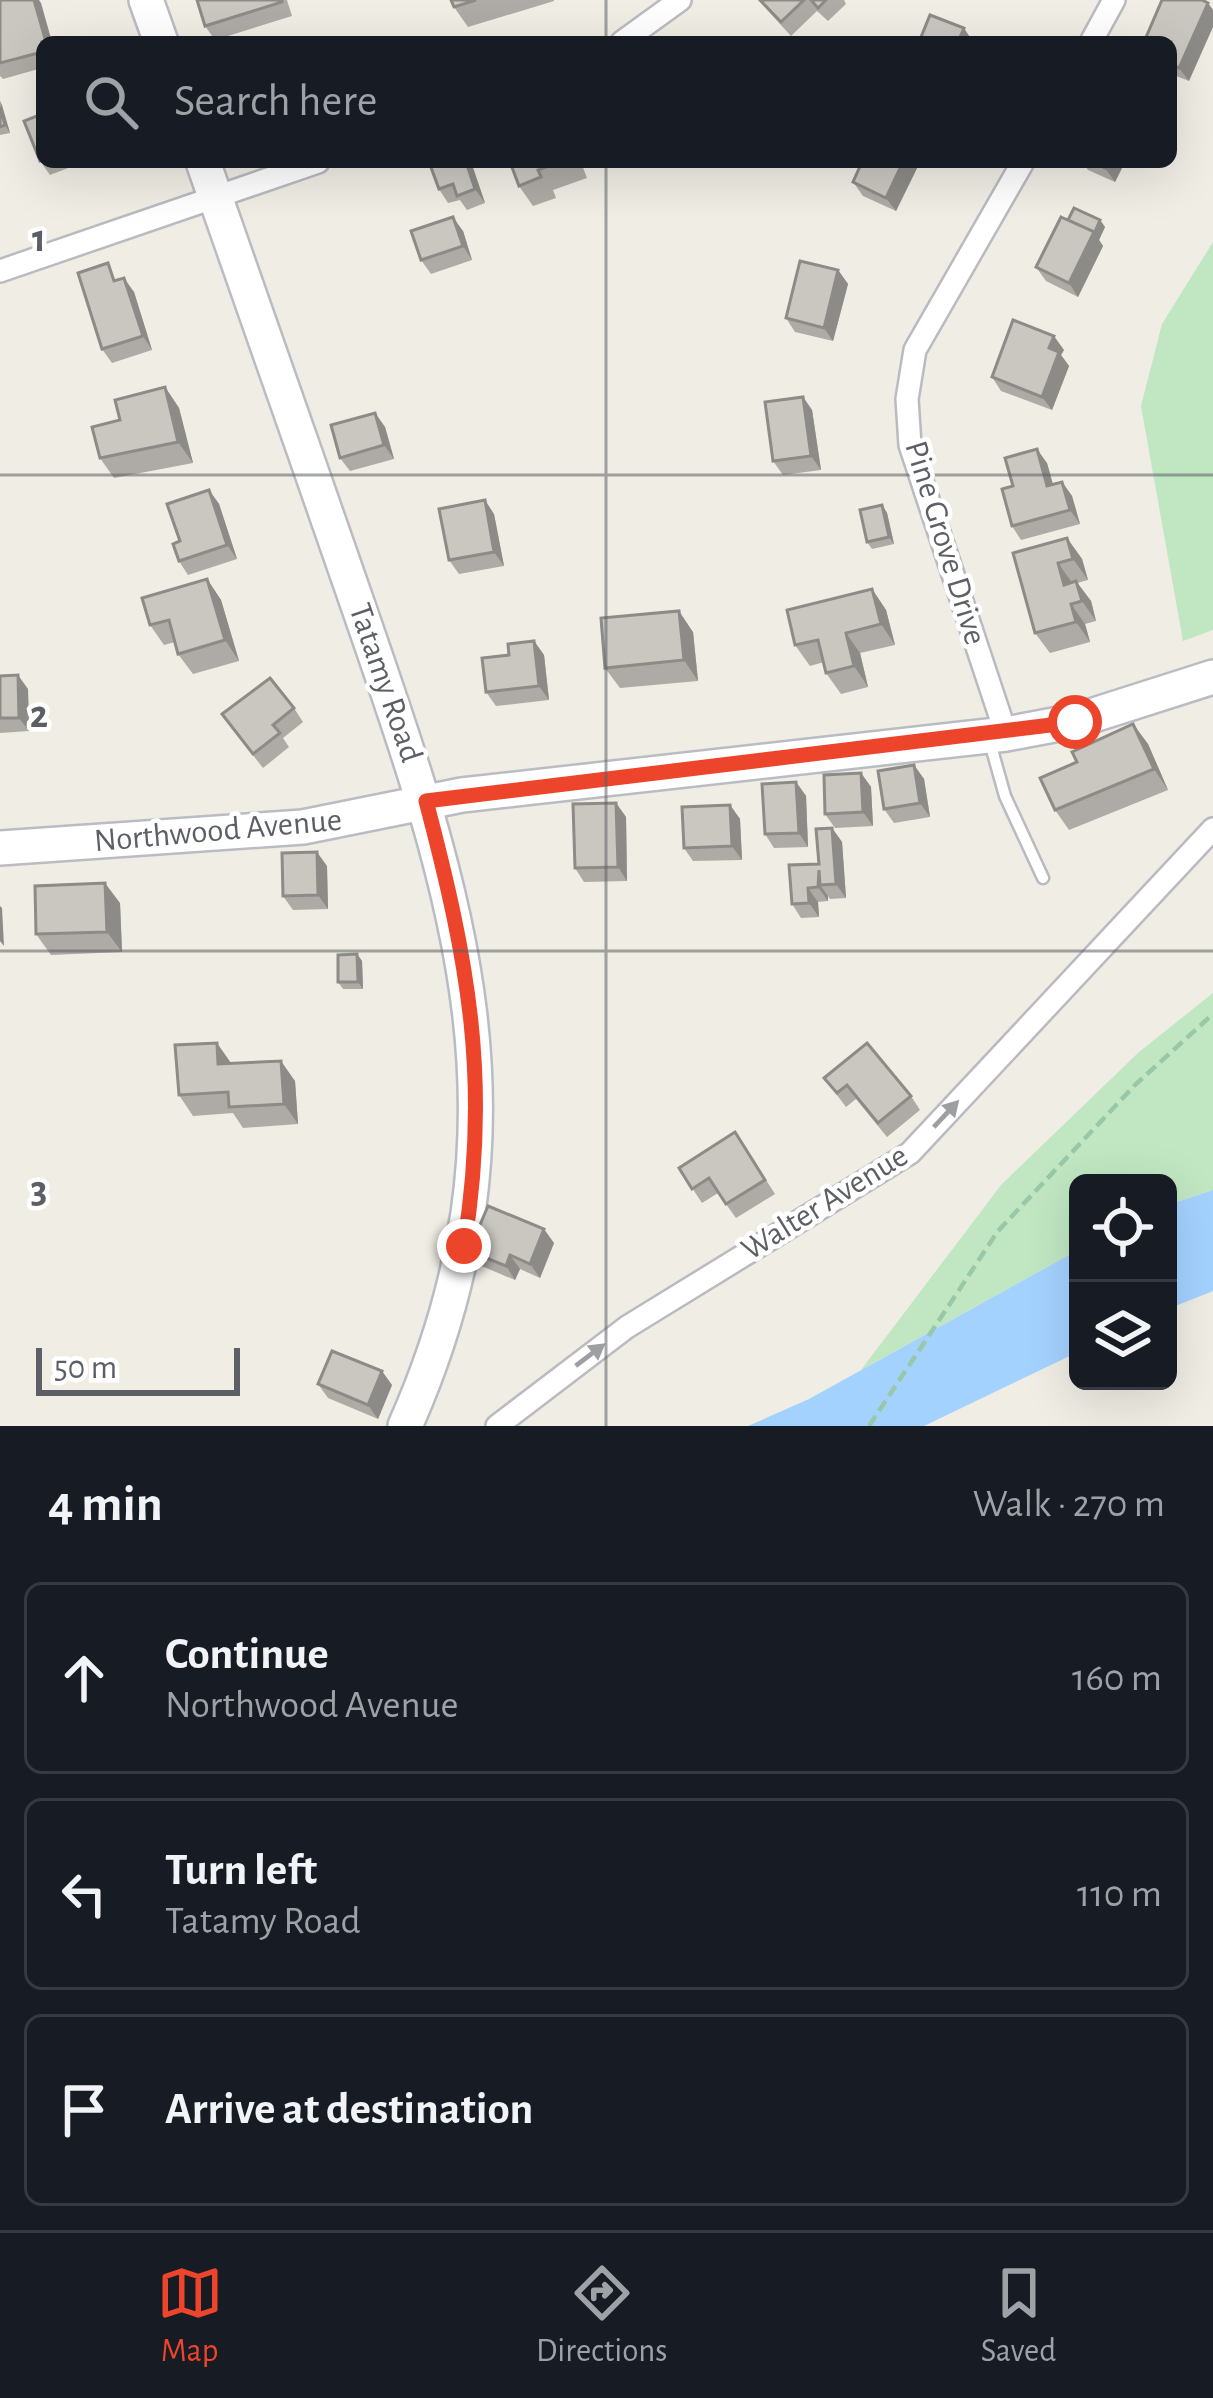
<!DOCTYPE html>
<meta charset="utf-8">
<style>
body{margin:0;font-family:"Alegreya Sans",sans-serif;background:#242831;color:#f1f3f6}
.controls{position:absolute;right:36px;bottom:36px;display:grid;overflow:hidden;border-radius:18px;box-shadow:0 12px 48px #0002}
.controls button{width:108px;height:108px;display:grid;place-items:center;padding:0;border:0;border-bottom:3px solid #363941;background:#171b24;color:#f1f3f6;font:60px sans-serif}
.scale{position:absolute;left:36px;bottom:30px;width:204px;box-sizing:border-box;padding-left:12px;border:6px solid #5c5f65;border-top:0;font-size:33px;line-height:42px;white-space:nowrap;color:#5c5f65;-webkit-text-stroke:9px #fff;paint-order:stroke}
.stop{position:absolute;width:36px;height:36px;margin:-27px;border:9px solid #ed452c;border-radius:50%;background:#fff}
.stop.end{background:#ed452c;border-color:#fff;box-shadow:0 3px 12px #0008}
.list{margin:0;padding:0;list-style:none}
h2{display:flex;justify-content:space-between;align-items:center;height:156px;margin:0;padding:0 48px;font-size:51px}
h2 small{font-size:39px;font-weight:400;color:#9ea1a6}
.list li{display:grid;grid-template-columns:78px 1fr auto;gap:36px;align-items:center;box-sizing:border-box;height:192px;margin:0 24px 24px;padding:0 24px;border:3px solid #363941;border-radius:18px}
.list b{display:block;font-size:45px;white-space:nowrap}
.list p{margin:0;font-size:39px;white-space:nowrap;color:#9ea1a6}
.list em{font-size:39px;font-style:normal;color:#9ea1a6}
.icon{flex:none;width:66px;height:66px;fill:none;stroke:currentColor;stroke-width:2;stroke-linecap:round;stroke-linejoin:round}
.map{position:relative;flex:none;width:1213px;height:1426px;overflow:hidden}
.search{position:absolute;background:#171b24;box-shadow:0 12px 48px #0002;left:36px;right:36px;top:36px;height:132px;display:flex;align-items:center;gap:30px;box-sizing:border-box;padding:0 42px;border-radius:18px;color:#9ea1a6;font-size:45px}
.sheet{height:804px;background:#171b24}
nav{display:flex;justify-content:space-around;align-items:center;box-sizing:border-box;height:168px;border-top:3px solid #363941;background:#171b24;font-size:33px;color:#9ea1a6}
nav a{display:grid;justify-items:center;gap:6px}
nav .on{color:#ed452c}
.map>svg:first-child{display:block}
.green{fill:#c0e7c2}
.water{fill:#a4d2ff}
.lines{fill:none;stroke-linecap:round;stroke-linejoin:round}
.lane-casing{stroke:#b9bbc0;stroke-width:15}
.street-casing{stroke:#b9bbc0;stroke-width:26}
.secondary-casing{stroke:#b9bcc2;stroke-width:38}
.path{stroke:#99c8a9;stroke-width:4.5;stroke-dasharray:12 6;stroke-linecap:butt}
.lane{stroke:#fff;stroke-width:10}
.street{stroke:#fff;stroke-width:21}
.secondary{stroke:#fff;stroke-width:33}
.wall{fill:#aeaba6}
.shaded-wall{fill:#8d8b87}
.building{fill:#cac7c1;stroke:#8d8b87;stroke-width:3}
.oneway{fill:#9d9fa3}
.route{stroke:#ed452c;stroke-width:15}
.grid{fill:none;stroke:#5c5f65;stroke-width:3;stroke-opacity:0.55}
.labels{text-anchor:middle;dominant-baseline:central;stroke-width:9;stroke-linejoin:round;paint-order:stroke}
.street-label{font-size:33px;fill:#5c5f65;stroke:#fff}
.grid-label{font-size:39px;text-anchor:middle;font-weight:bold;fill:#5c5f65;stroke:#fff;stroke-width:9;stroke-linejoin:round;paint-order:stroke}
</style>
<div class="map">
<svg width="1213" height="1426" viewBox="0 0 1213 1426">
<rect width="100%" height="100%" fill="#efede4"/>
<g class="green">
<polygon points="1213,242 1213,630 1183,641 1141,406 1162,324"/>
<polygon points="1213,993 1213,1190 1168,1205 1168,1183 1078,1183 1078,1250 861,1370 1001,1185 1139,1052"/>
</g>
<g class="water">
<polygon points="1213,1190 1213,1291 1168,1309 1168,1205"/>
<polygon points="1078,1250 1078,1352 924,1426 748,1426 809,1399"/>
</g>
<g class="lines">
<defs>
<polyline id="lane" points="989,739 1005,796 1043,878"/>
<g id="street">
<polyline points="622,42 680,0"/>
<polyline points="1091,42 1114,0"/>
<polyline points="0,271 318,162"/>
<polyline points="1006,734 910,445 907,399 915,350 1023,162"/>
<polyline points="497,1426 627,1327 910,1153 1213,829"/>
</g>
<g id="secondary">
<polyline points="146,0 161,42"/>
<path d="M203 162C254 305 303 448 353 591 456 888 541 1120 405 1426"/>
<polyline points="0,848 303,827 462,795 1006,734 1075,721 1213,677"/>
</g>
</defs>
<use href="#lane" class="lane-casing"/>
<use href="#street" class="street-casing"/>
<use href="#secondary" class="secondary-casing"/>
<polyline class="path" points="869,1426 998,1231 1135,1085 1213,1014"/>
<use href="#lane" class="lane"/>
<use href="#street" class="street"/>
<use href="#secondary" class="secondary"/>
</g>
<g class="wall">
<polygon points="0,0 41,3 42,68 3,79 0,76"/>
<polygon points="197,0 287,0 292,16 215,40 205,26"/>
<polygon points="451,0 554,0 554,1 468,27 454,7"/>
<polygon points="758,0 844,0 846,4 828,21 817,11 791,36"/>
<polygon points="1162,0 1189,81 1171,74 1171,42"/>
<polygon points="0,101 10,133 0,135"/>
<polygon points="42,114 42,162 84,162 50,175 40,161"/>
<polygon points="471,162 485,203 467,210 460,200 448,203 439,189"/>
<polygon points="510,162 590,162 582,165 587,178 553,190 556,198 533,206 519,186"/>
<polygon points="862,162 920,162 896,211 863,196 853,182"/>
<polygon points="1083,162 1125,162 1115,182 1088,170"/>
<polygon points="1068,220 1100,220 1105,227 1099,240 1103,246 1078,297 1046,281 1036,267"/>
<polygon points="463,231 472,260 431,274 421,260"/>
<polygon points="838,270 848,284 833,341 795,332 786,318"/>
<polygon points="118,277 119,280 134,292 152,350 112,363 102,349"/>
<polygon points="1064,350 1061,355 1069,366 1052,410 1001,391 992,377"/>
<polygon points="165,387 179,408 193,463 114,478 100,458 120,420"/>
<polygon points="803,397 812,410 821,470 783,475 773,461"/>
<polygon points="375,413 385,427 394,459 350,471 340,458"/>
<polygon points="1047,463 1053,484 1062,482 1072,496 1080,524 1021,540 1012,526 1013,486"/>
<polygon points="209,490 219,504 237,559 188,575 179,561 180,541"/>
<polygon points="882,505 887,513 894,544 872,549 867,542"/>
<polygon points="494,514 504,566 459,574 449,560"/>
<polygon points="1067,538 1082,559 1088,580 1077,583 1091,601 1096,621 1085,624 1090,642 1050,653 1035,633"/>
<polygon points="207,579 221,600 239,661 193,674 178,654 175,642 164,645 150,625"/>
<polygon points="872,589 886,610 895,645 860,653 868,687 841,694 826,673 824,662 810,666 795,645"/>
<polygon points="693,632 698,681 620,688 605,668"/>
<polygon points="534,641 544,655 549,700 496,706 486,692 509,655"/>
<polygon points="0,676 28,689 29,731 0,733"/>
<polygon points="294,708 303,722 283,738 289,747 263,768 232,728"/>
<polygon points="1133,724 1148,744 1168,790 1069,830 1055,810 1077,762"/>
<polygon points="914,765 924,779 930,817 894,823 884,809"/>
<polygon points="861,773 871,787 873,826 835,828 825,814"/>
<polygon points="796,782 806,796 808,847 774,848 765,834"/>
<polygon points="616,803 626,817 627,881 584,882 575,868"/>
<polygon points="730,805 740,819 742,860 693,861 684,848"/>
<polygon points="832,828 842,842 846,898 830,899 828,896 828,901 818,902 819,917 801,918 792,904 819,864"/>
<polygon points="327,866 328,909 293,910 283,896"/>
<polygon points="120,903 122,952 51,955 36,934"/>
<polygon points="357,954 362,961 363,989 343,989 338,982"/>
<polygon points="231,1064 295,1081 298,1124 243,1128 233,1113 193,1116 179,1095"/>
<polygon points="824,1078 911,1096 920,1110 887,1137 856,1099 846,1107"/>
<polygon points="735,1132 775,1194 736,1218 718,1193 702,1203 679,1168"/>
<polygon points="554,1243 540,1278 520,1269 515,1280 479,1265 469,1251"/>
<polygon points="318,1384 392,1385 378,1419 328,1398"/>
</g>
<g class="shaded-wall">
<polygon points="34,0 39,0 41,3 52,42 46,42"/>
<polygon points="1208,3 1213,10 1213,27 1189,81 1179,68"/>
<polygon points="964,28 973,42 958,42"/>
<polygon points="0,101 2,105 10,133 5,125"/>
<polygon points="466,162 471,162 485,203 475,189"/>
<polygon points="903,162 920,162 896,211 886,198"/>
<polygon points="1108,162 1125,162 1115,182 1105,168"/>
<polygon points="453,217 463,231 472,260 463,246"/>
<polygon points="1100,220 1105,227 1099,240 1103,246 1078,297 1069,283"/>
<polygon points="838,270 848,284 833,341 824,328"/>
<polygon points="124,278 134,292 152,350 143,336"/>
<polygon points="1054,336 1064,350 1061,355 1069,366 1052,410 1042,397 1049,348"/>
<polygon points="165,387 179,408 193,463 178,442"/>
<polygon points="803,397 812,410 821,470 811,456"/>
<polygon points="375,413 385,427 394,459 384,445"/>
<polygon points="1037,449 1047,463 1057,500 1047,486"/>
<polygon points="1062,482 1072,496 1080,524 1070,510"/>
<polygon points="209,490 219,504 237,559 227,545"/>
<polygon points="485,500 494,514 504,566 494,552"/>
<polygon points="882,505 887,513 894,544 889,537"/>
<polygon points="1067,538 1082,559 1088,580 1073,559"/>
<polygon points="1058,563 1073,584 1079,605 1064,585"/>
<polygon points="207,579 221,600 239,661 225,640"/>
<polygon points="1076,581 1091,601 1096,621 1082,601"/>
<polygon points="872,589 886,610 895,645 881,624"/>
<polygon points="1071,604 1085,624 1090,642 1076,622"/>
<polygon points="679,611 693,632 698,681 684,660"/>
<polygon points="846,633 860,653 868,687 854,666"/>
<polygon points="534,641 544,655 549,700 539,686"/>
<polygon points="18,675 28,689 29,731 19,718"/>
<polygon points="1133,724 1148,744 1168,790 1154,769"/>
<polygon points="914,765 924,779 930,817 920,803"/>
<polygon points="861,773 871,787 873,826 863,812"/>
<polygon points="796,782 806,796 808,847 799,833"/>
<polygon points="616,803 626,817 627,881 618,867"/>
<polygon points="730,805 740,819 742,860 732,846"/>
<polygon points="832,828 842,842 846,898 836,884"/>
<polygon points="317,852 327,866 328,909 318,895"/>
<polygon points="819,870 820,885 828,896 828,901 818,887"/>
<polygon points="105,883 120,903 122,952 107,932"/>
<polygon points="808,888 818,902 819,917 809,903"/>
<polygon points="0,906 2,908 4,946 0,941"/>
<polygon points="357,954 362,961 363,989 358,982"/>
<polygon points="217,1043 231,1063 218,1064"/>
<polygon points="281,1061 295,1081 298,1124 284,1104"/>
<polygon points="544,1229 554,1243 540,1278 530,1264"/>
<polygon points="510,1255 520,1269 515,1280 506,1266"/>
<polygon points="382,1371 392,1385 378,1419 368,1405"/>
</g>
<g class="building">
<polygon points="0,0 34,0 46,42 42,42 42,52 0,63"/>
<polygon points="197,0 282,0 282,2 205,26"/>
<polygon points="451,0 476,0 454,7"/>
<polygon points="760,0 804,0 781,22"/>
<polygon points="811,0 826,0 818,8"/>
<polygon points="1162,0 1202,0 1208,3 1179,68 1171,64 1171,42 1144,42"/>
<polygon points="930,15 964,28 958,42 919,42"/>
<polygon points="0,107 5,125 0,127"/>
<polygon points="42,114 42,160 40,161 24,121"/>
<polygon points="429,162 466,162 475,189 457,196 453,184 439,189"/>
<polygon points="510,162 559,162 538,170 541,177 519,186"/>
<polygon points="862,162 903,162 886,198 853,182"/>
<polygon points="1092,162 1108,162 1105,168"/>
<polygon points="1074,208 1100,220 1094,234 1094,232 1068,220"/>
<polygon points="453,217 463,246 421,260 411,231"/>
<polygon points="1061,217 1094,232 1069,283 1036,267"/>
<polygon points="800,261 838,270 824,328 786,318"/>
<polygon points="108,263 114,281 124,278 143,336 102,349 78,273"/>
<polygon points="1013,320 1054,336 1049,348 1059,352 1042,397 992,377"/>
<polygon points="165,387 178,442 100,458 92,427 120,420 115,400"/>
<polygon points="803,397 811,456 773,461 765,402"/>
<polygon points="375,413 384,445 340,458 331,425"/>
<polygon points="1037,449 1047,486 1062,482 1070,510 1012,526 1002,489 1013,486 1005,458"/>
<polygon points="209,490 227,545 179,561 173,544 180,541 167,504"/>
<polygon points="485,500 494,552 449,560 439,509"/>
<polygon points="882,505 889,537 867,542 860,510"/>
<polygon points="1067,538 1073,559 1058,563 1064,585 1076,581 1082,601 1071,604 1076,622 1035,633 1013,553"/>
<polygon points="207,579 225,640 178,654 169,620 150,625 142,598"/>
<polygon points="872,589 881,624 846,633 854,666 826,673 818,640 795,645 787,610"/>
<polygon points="679,611 684,660 605,668 601,618"/>
<polygon points="534,641 539,686 486,692 482,658 509,655 508,644"/>
<polygon points="18,675 19,718 0,718 0,676"/>
<polygon points="270,678 294,708 273,725 280,733 253,754 222,714"/>
<polygon points="1133,724 1154,769 1055,810 1040,778 1077,762 1072,752"/>
<polygon points="914,765 920,803 884,809 878,771"/>
<polygon points="861,773 863,812 825,814 824,775"/>
<polygon points="796,782 799,833 765,834 762,784"/>
<polygon points="616,803 618,867 575,868 573,804"/>
<polygon points="730,805 732,846 684,848 682,807"/>
<polygon points="832,828 836,884 820,885 819,870 818,887 808,888 809,903 792,904 789,865 819,864 816,829"/>
<polygon points="317,852 318,895 283,896 282,853"/>
<polygon points="105,883 107,932 36,934 35,886"/>
<polygon points="357,954 358,982 338,982 338,955"/>
<polygon points="217,1043 218,1064 281,1061 284,1104 229,1107 228,1092 179,1095 175,1045"/>
<polygon points="867,1043 911,1096 878,1123 847,1085 837,1093 824,1078"/>
<polygon points="735,1132 765,1180 726,1204 709,1178 692,1189 679,1168"/>
<polygon points="488,1206 544,1229 530,1264 510,1255 506,1266 469,1251"/>
<polygon points="332,1351 382,1371 368,1405 318,1384"/>
</g>
<defs><path id="oneway-solid" d="M-6-.8H1V-3.2L6.5 0L1 3.2V.8H-6Z" transform="scale(3)"/></defs>
<g class="oneway">
<use href="#oneway-solid" transform="translate(946 1114) rotate(-47)"/>
<use href="#oneway-solid" transform="translate(590 1355) rotate(-37)"/>
</g>
<g class="lines">
<path class="route" d="M464 1246C491 1081 468 960 426 801L1075 722"/>
</g>
<path class="grid" d="M606 0V42M606 162V1426M0 475H1213M0 951H1213"/>
<g class="labels">
<g class="street-label">
<text transform="translate(945 543) rotate(73)">Pine Grove Drive</text>
<text transform="translate(385 683) rotate(71)">Tatamy Road</text>
<text transform="translate(218 831) rotate(-5)">Northwood Avenue</text>
<text transform="translate(825 1203) rotate(-32)">Walter Avenue</text>
</g>
</g>
<g class="grid-label">
<text x="39" y="251">1</text>
<text x="39" y="727">2</text>
<text x="39" y="1202">3</text>
</g>
</svg>
<div class="controls">
<button><svg class="icon" aria-label="locate" viewBox="0 0 24 24"><circle cx="12" cy="12" r="6"/><path d="M12 2v4M12 18v4M2 12h4M18 12h4"/></svg></button>
<button><svg class="icon" aria-label="layers" viewBox="0 0 24 24"><path d="M12 4l9 5-9 5-9-5zM3 14l9 5 9-5"/></svg></button>
</div>
<div class="scale">50 m</div>
<div class="stop" style="left:1075px;top:722px"></div>
<div class="stop end" style="left:464px;top:1246px"></div>
<div class="search"><svg class="icon" aria-label="search" viewBox="0 0 24 24"><circle cx="10" cy="10" r="6"/><path d="M15 15l6 6"/></svg>Search here</div>
</div>
<section class="sheet">
<h2>4 min<small>Walk · 270 m</small></h2>
<ul class="list">
<li><svg class="icon" aria-label="ahead" viewBox="0 0 24 24"><path d="M12 20V5M6 11l6-6 6 6"/></svg><div><b>Continue</b><p>Northwood Avenue</p></div><em>160 m</em></li>
<li><svg class="icon" aria-label="left" viewBox="0 0 24 24"><path d="M17 20v-9H6M10 6l-5 5 5 5"/></svg><div><b>Turn left</b><p>Tatamy Road</p></div><em>110 m</em></li>
<li><svg class="icon" aria-label="arrive" viewBox="0 0 24 24"><path d="M6 21V4h12l-3 4 3 4H6"/></svg><div><b>Arrive at destination</b></div></li>
</ul>
</section>
<nav>
<a class="on"><svg class="icon" aria-label="map" viewBox="0 0 24 24"><path d="M3 6l6-2 6 2 6-2v14l-6 2-6-2-6 2zM9 4v14M15 6v14"/></svg>Map</a>
<a><svg class="icon" aria-label="directions" viewBox="0 0 24 24"><path d="M12 3l9 9-9 9-9-9zM9 14v-3h6M13 9l2 2-2 2"/></svg>Directions</a>
<a><svg class="icon" aria-label="saved" viewBox="0 0 24 24"><path d="M7 4h10v16l-5-4-5 4z"/></svg>Saved</a>
</nav>
